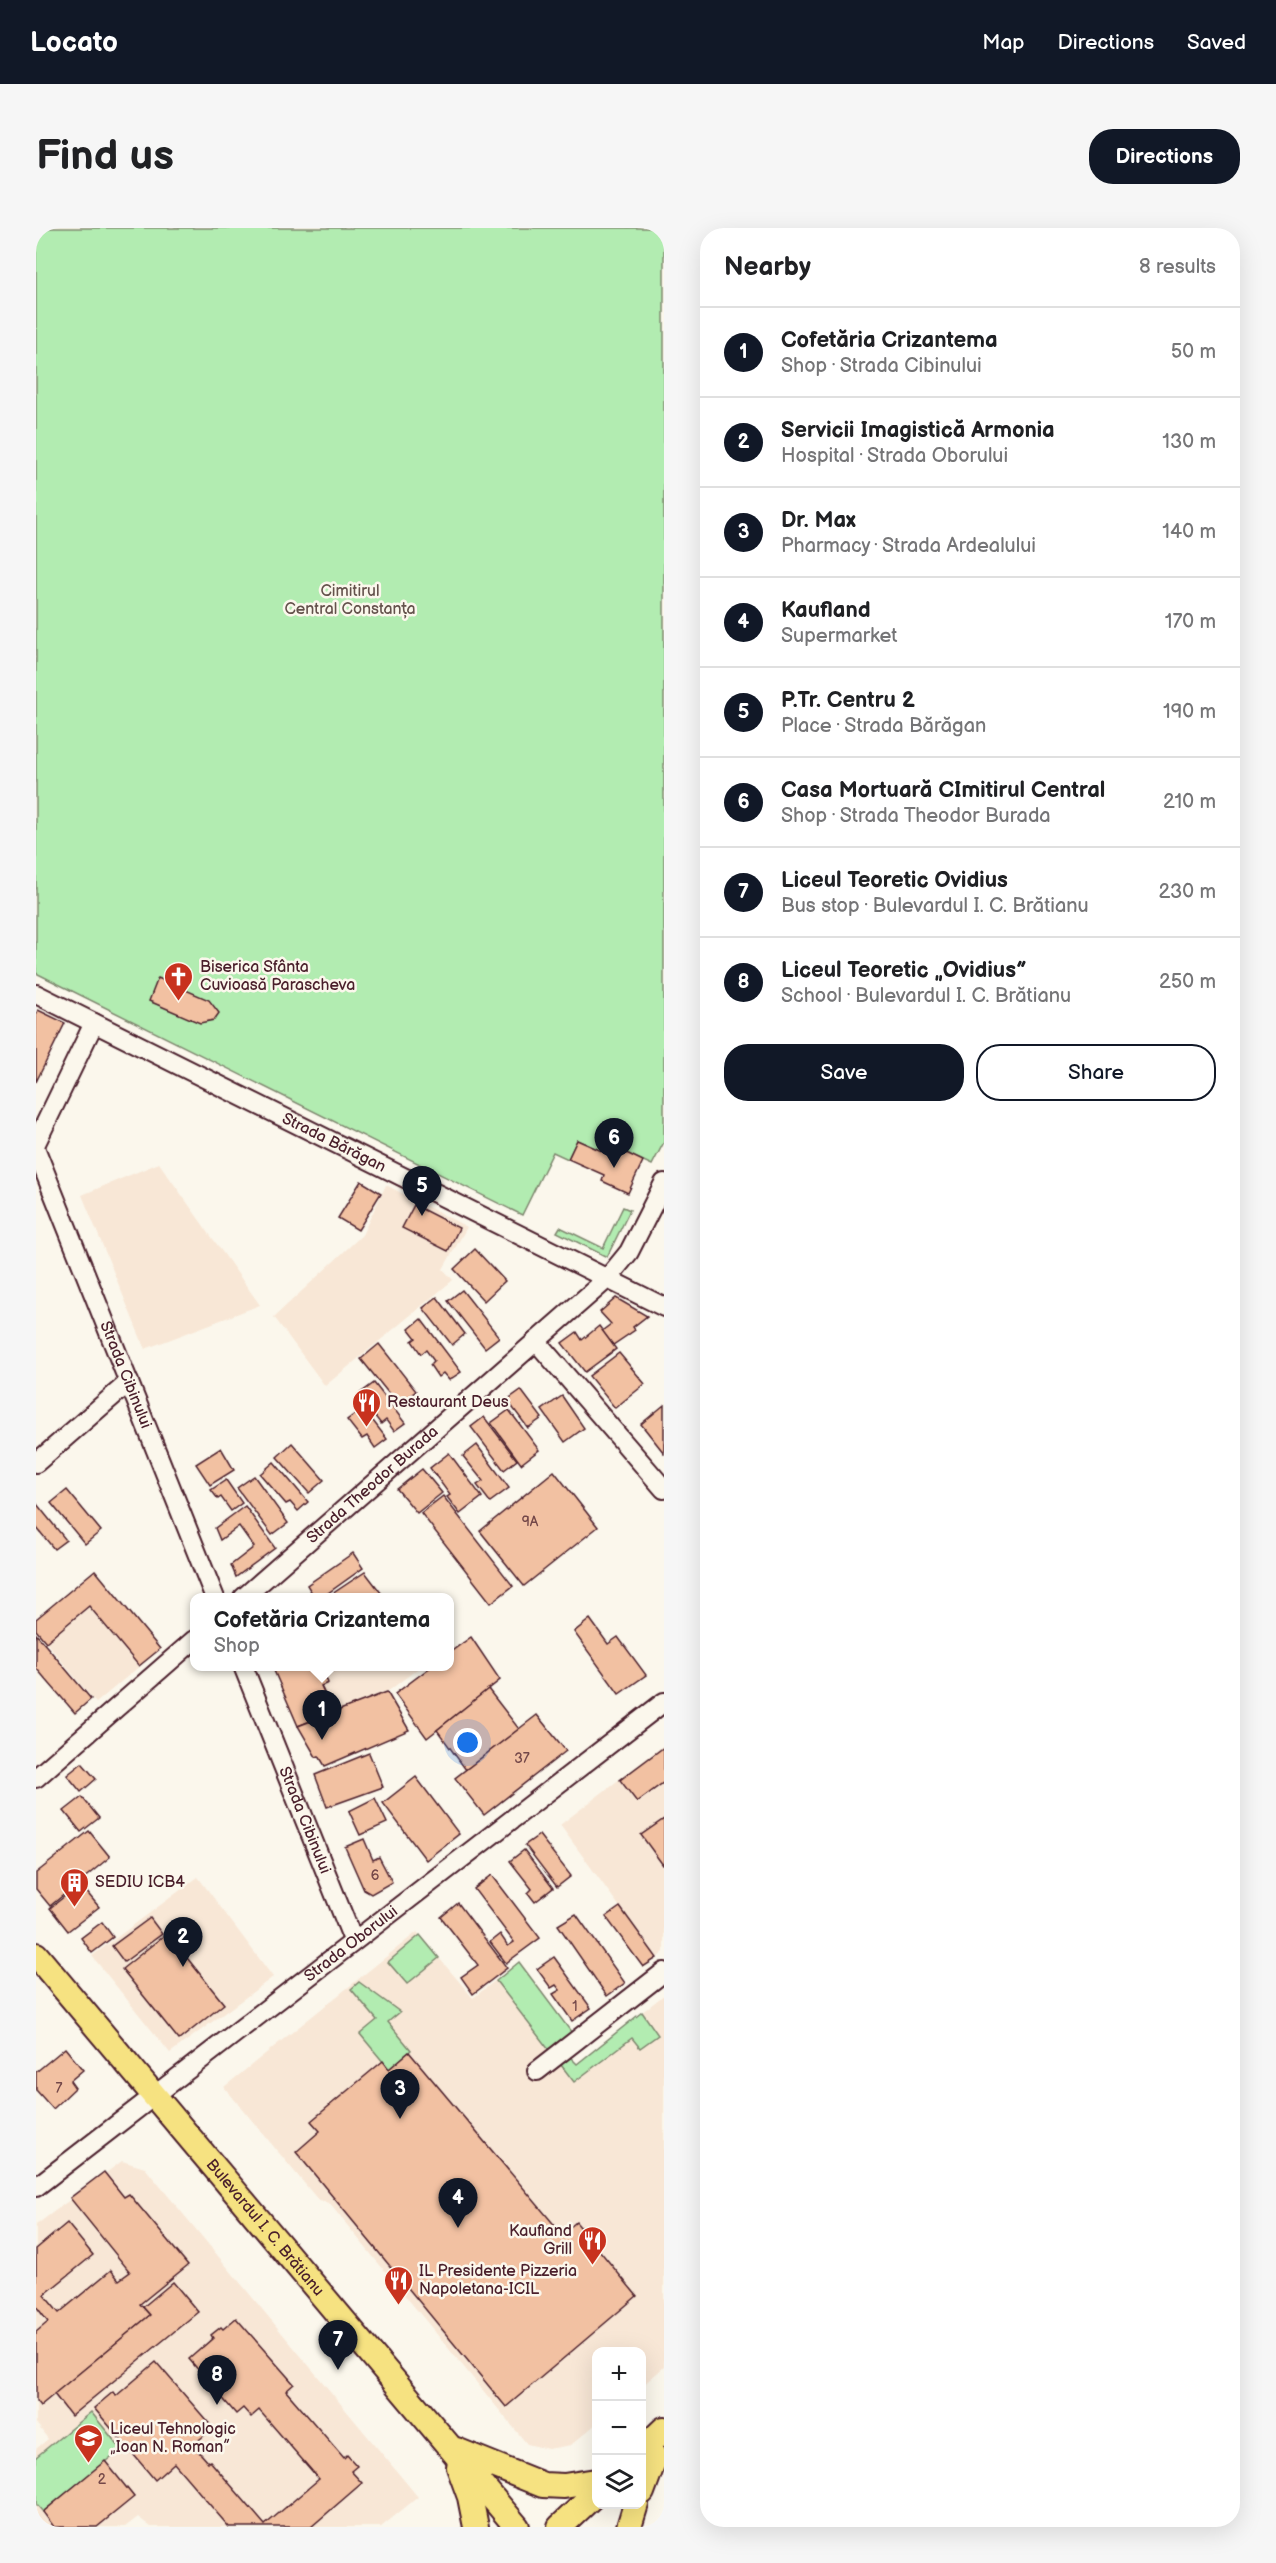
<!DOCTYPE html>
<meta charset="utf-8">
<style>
body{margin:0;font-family:"Balsamiq Sans",sans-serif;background:#f6f6f6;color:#202124}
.controls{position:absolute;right:18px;bottom:18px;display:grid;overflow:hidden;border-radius:12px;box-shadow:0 6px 24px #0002}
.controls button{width:54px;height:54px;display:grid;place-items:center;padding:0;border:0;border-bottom:2px solid #e0e0e0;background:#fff;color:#202124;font:30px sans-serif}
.you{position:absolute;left:432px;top:1515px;width:21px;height:21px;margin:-15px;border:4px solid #fff;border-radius:50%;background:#1a73e8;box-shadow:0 0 0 9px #1a73e833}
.badge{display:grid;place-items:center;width:39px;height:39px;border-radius:50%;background:#111827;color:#fff;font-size:20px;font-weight:700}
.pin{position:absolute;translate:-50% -50px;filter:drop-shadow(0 2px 3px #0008)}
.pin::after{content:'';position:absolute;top:32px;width:21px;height:18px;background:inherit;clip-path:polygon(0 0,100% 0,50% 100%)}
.popup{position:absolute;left:154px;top:1365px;width:264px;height:78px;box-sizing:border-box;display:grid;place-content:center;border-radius:12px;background:#fff;filter:drop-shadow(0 2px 4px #0005);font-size:20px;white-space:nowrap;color:#757577}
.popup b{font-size:22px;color:#202124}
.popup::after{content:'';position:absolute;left:50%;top:100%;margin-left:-12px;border:12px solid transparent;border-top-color:#fff}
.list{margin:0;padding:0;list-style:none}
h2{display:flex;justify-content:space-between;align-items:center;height:78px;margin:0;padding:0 24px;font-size:26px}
h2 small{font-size:20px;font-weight:400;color:#757577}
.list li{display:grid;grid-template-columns:39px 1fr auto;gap:18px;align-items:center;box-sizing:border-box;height:90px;padding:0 24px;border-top:2px solid #e0e0e0}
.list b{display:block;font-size:22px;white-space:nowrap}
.list p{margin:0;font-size:20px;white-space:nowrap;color:#757577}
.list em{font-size:20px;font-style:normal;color:#757577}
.actions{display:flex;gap:12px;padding:18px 24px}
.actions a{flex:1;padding:14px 0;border:2px solid #111827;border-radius:24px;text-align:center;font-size:21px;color:#111827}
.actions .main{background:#111827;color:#fff}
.icon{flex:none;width:33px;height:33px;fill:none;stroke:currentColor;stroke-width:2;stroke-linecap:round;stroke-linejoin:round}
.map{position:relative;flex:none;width:628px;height:2299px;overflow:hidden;border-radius:24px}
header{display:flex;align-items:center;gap:36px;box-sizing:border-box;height:84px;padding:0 30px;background:#111827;color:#fff}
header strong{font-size:28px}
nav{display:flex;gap:33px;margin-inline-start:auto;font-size:21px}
.intro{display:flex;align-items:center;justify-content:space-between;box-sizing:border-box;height:144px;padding:0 36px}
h1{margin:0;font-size:42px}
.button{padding:15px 27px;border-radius:24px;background:#111827;color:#fff;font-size:21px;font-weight:700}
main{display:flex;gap:36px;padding:0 36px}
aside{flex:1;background:#fff;border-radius:24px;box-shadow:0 6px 24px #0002}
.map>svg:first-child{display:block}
.built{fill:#f8e7d6}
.green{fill:#b2ecb1;stroke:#7e866e;stroke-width:1.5}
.building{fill:#f2c1a2;stroke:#4a1f2b;stroke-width:1.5}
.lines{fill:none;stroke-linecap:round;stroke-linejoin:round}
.minor-casing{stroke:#4a1f2b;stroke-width:22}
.major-casing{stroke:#4a1f2b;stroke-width:28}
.minor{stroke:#fbf7ec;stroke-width:18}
.major{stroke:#f6e281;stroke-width:24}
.labels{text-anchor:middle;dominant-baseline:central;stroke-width:5;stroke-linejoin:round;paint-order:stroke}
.number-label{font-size:14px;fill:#744849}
.park-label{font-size:16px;fill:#64524c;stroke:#fbf7ec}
.poi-label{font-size:16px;fill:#4a1f2b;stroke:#fbf7ec;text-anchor:start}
.street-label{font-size:16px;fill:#4a1f2b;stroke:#fbf7ec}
</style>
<header>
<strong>Locato</strong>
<nav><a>Map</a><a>Directions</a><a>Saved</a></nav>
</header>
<div class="intro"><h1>Find us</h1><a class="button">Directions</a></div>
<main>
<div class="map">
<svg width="628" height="2299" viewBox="0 0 628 2299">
<rect width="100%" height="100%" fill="#fbf7ec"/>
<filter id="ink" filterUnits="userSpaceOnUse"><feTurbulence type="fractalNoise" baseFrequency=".0167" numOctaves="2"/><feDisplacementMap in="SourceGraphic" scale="12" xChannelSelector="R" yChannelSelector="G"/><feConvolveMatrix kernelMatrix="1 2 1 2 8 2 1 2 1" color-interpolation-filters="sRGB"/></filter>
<g filter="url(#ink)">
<g class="built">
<polygon points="123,935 224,1077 109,1121 46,967"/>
<polygon points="350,957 431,999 407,1041 417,1052 289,1158 238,1089 326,1007"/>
<polygon points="59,1342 124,1421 60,1475 0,1402 0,1391"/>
<polygon points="236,1439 384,1439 351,1464 262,1498"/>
<polygon points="628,1517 628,1724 621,1730 524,1597"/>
<polygon points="162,1649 237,1749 134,1825 56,1728"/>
<polygon points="381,1704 437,1770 483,1734 523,1816 540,1836 628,1767 628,2139 606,2158 606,2124 560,2124 560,2196 535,2217 512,2221 491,2216 293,1975 283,1973 188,1859"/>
<polygon points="86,1933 109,1940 382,2269 345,2299 115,2299 102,2289 89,2299 0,2299 0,2221 12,2211 0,2195 0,1997"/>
</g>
<g class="green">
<polygon points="0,0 628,0 628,914 616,937 580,920 579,922 570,919 568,924 541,912 532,931 517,924 486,987 0,745"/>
<polygon points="587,979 594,982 571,1029 521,1004 524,999 567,1020"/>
<polygon points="384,1707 403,1730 371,1756 352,1734"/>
<polygon points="483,1734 536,1805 513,1822 460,1753"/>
<polygon points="323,1754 364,1784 352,1794 375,1822 353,1841 324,1806 341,1792 315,1761"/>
<polygon points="606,1784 622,1807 604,1820 596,1810 538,1854 525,1837 534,1829 541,1836"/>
<polygon points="55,2184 85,2221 7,2284 0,2276 0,2229"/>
</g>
<g class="building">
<polygon points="122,750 173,772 183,785 178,792 164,795 113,773"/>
<polygon points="2,782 29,795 0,854 0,787"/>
<polygon points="541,912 568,924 570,918 579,922 580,920 607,933 592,965 566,953 568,947 532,931"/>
<polygon points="325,953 345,965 322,1002 302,990"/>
<polygon points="378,977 423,1000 412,1023 366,1000"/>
<polygon points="439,1021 469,1053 448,1073 418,1041"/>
<polygon points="426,1062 463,1109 449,1120 412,1073"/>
<polygon points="401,1069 429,1106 416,1117 387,1080"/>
<polygon points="580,1070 611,1088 597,1099 599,1102 577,1117 566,1103 575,1096 564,1084"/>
<polygon points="385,1091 425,1144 413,1152 407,1145 402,1149 394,1137 398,1133 390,1122 385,1126 376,1113 380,1110 373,1101"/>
<polygon points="563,1098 580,1121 549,1144 526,1115 541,1104 546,1112"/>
<polygon points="343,1116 380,1163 362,1177 325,1131"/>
<polygon points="583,1125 609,1156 579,1180 553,1148"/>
<polygon points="338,1155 369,1195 358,1203 350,1192 345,1196 322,1167"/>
<polygon points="485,1162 506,1190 492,1200 471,1172"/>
<polygon points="526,1168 548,1200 529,1214 506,1182"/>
<polygon points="628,1177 628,1225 605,1196"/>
<polygon points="327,1180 351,1211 339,1220 331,1208 326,1211 311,1192"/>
<polygon points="473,1182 503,1222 485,1236 455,1195"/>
<polygon points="448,1189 481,1232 468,1242 435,1199"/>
<polygon points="256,1215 288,1252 273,1265 241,1229"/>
<polygon points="441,1217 473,1260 454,1274 441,1257 447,1253 427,1228"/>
<polygon points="185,1220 198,1242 174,1257 160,1236"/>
<polygon points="413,1225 446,1269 424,1286 411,1269 414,1267 394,1240"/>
<polygon points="238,1234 272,1274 262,1283 254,1274 250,1276 224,1246"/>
<polygon points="386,1241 406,1265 381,1285 361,1261"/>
<polygon points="518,1243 562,1299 488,1358 444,1303"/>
<polygon points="218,1248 252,1295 236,1307 201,1260"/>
<polygon points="190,1252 206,1275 195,1283 185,1269 182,1271 175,1262"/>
<polygon points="31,1262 65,1303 49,1316 15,1275"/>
<polygon points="407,1268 477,1358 455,1375 385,1285"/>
<polygon points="0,1275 30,1312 18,1321 0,1299"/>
<polygon points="209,1278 239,1320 200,1349 195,1337 218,1319 203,1298 184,1312 179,1300"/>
<polygon points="317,1325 327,1340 285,1370 279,1370 271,1357"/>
<polygon points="59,1342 124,1421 103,1438 53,1378 10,1414 0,1402 0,1391"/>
<polygon points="329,1344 349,1370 290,1370"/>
<polygon points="554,1391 572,1416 582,1409 610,1447 583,1466 538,1404"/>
<polygon points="0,1406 55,1471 39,1485 0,1440"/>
<polygon points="435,1409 464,1452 391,1510 359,1466 396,1438 413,1438 413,1425"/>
<polygon points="236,1438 278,1438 280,1442 286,1440 292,1455 285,1458 297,1484 262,1498"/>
<polygon points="452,1461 483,1501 430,1542 401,1502"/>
<polygon points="351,1464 373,1502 289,1538 283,1528 280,1529 262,1498"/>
<polygon points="501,1487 530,1523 448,1587 419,1550"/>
<polygon points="628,1519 628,1554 601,1574 584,1552"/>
<polygon points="333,1525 347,1559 291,1579 279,1547"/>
<polygon points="46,1535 60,1551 45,1564 31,1547"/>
<polygon points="380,1549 423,1606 390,1632 347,1575"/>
<polygon points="46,1569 63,1590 45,1604 28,1583"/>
<polygon points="339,1570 351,1595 324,1607 313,1583"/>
<polygon points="628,1591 628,1636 627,1637 605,1607"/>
<polygon points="53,1603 74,1629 14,1678 0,1661 0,1645"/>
<polygon points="503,1607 535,1648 521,1659 489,1617"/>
<polygon points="328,1611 337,1632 343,1629 356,1654 335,1666 328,1662 309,1619"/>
<polygon points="488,1622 517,1660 499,1674 492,1665 496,1661 474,1633"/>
<polygon points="456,1647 504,1710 470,1735 454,1714 464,1706 472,1718 478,1714 438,1661"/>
<polygon points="44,1656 63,1679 32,1703 14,1680"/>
<polygon points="422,1675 471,1740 437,1766 425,1749 442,1737 405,1689"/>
<polygon points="584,1679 621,1730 607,1739 570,1689"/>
<polygon points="540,1686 589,1755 571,1768 522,1697"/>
<polygon points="114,1690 126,1706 88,1734 76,1718"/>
<polygon points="66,1694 77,1709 56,1725 45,1710"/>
<polygon points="131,1705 188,1776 143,1812 86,1741"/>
<polygon points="518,1729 555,1780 536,1793 517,1766 524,1762 520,1757 515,1760 501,1741"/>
<polygon points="29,1820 47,1842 34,1853 39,1860 17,1881 0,1862 0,1844"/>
<polygon points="373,1824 526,2006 540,1994 601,2068 470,2179 260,1924 284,1903 275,1893 347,1833 353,1841"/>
<polygon points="68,1944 88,1969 93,1966 152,2037 104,2076 114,2087 4,2178 0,2173 0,2104 12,2094 0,2078 0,2021 31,1995 57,2027 8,2067 23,2085 75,2042 83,2052 94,2044 34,1970"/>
<polygon points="137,2054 162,2084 35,2188 18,2166 114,2087 107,2079"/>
<polygon points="200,2090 258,2156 250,2163 308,2230 311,2227 321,2238 315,2243 326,2255 275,2299 193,2299 138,2235 119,2252 58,2180 77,2164 80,2168 120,2134 177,2200 157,2217 172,2234 174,2233 229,2297 283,2251 223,2182 215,2189 207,2180 200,2186 153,2131 177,2110 175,2107 185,2099 187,2101"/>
<polygon points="69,2233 98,2269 61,2299 18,2299 7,2284"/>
</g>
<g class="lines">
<defs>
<g id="minor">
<path id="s1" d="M0 766 628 1079"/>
<polyline points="0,915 58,795"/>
<path id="s2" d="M0 922 179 1370"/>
<polyline points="500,1113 628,1261"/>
<polyline points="0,1235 93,1154"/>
<path id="s3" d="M207 1370 571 1051 593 1024 628 955"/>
<path id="s4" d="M207 1438 317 1712"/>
<polyline points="0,1550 158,1412"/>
<polyline points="501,1843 628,1744"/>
<path id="s5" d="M0 1959 628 1474"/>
</g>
<g id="major">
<path id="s6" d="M0 1727 481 2299"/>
<polyline points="420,2222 507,2257 528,2258 560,2253"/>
<polyline points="606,2222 628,2201"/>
<polyline points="423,2239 434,2269 440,2299"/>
<polyline points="606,2264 619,2229"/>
<polyline points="524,2299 560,2265"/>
<polyline points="593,2299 600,2276"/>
</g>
</defs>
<use href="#minor" class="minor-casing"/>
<use href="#major" class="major-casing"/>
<use href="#minor" class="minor"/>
<use href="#major" class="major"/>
</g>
</g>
<defs>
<symbol id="church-pin" viewBox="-11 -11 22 30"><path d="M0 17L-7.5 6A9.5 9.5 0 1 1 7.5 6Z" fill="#c8321e" stroke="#fbf7ec"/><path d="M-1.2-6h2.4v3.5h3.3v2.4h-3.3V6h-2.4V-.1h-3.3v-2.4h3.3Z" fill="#fff"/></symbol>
<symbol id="restaurant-pin" viewBox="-11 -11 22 30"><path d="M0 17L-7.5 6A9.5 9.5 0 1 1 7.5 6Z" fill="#c8321e" stroke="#fbf7ec"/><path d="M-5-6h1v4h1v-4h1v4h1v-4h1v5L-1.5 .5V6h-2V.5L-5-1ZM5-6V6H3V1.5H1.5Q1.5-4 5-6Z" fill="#fff"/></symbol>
<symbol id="building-pin" viewBox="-11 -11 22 30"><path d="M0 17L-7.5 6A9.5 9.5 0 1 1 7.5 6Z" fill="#c8321e" stroke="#fbf7ec"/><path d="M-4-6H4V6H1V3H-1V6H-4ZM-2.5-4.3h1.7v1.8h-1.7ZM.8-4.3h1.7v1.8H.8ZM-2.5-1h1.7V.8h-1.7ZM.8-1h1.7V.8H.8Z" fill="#fff"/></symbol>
<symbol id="school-pin" viewBox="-11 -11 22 30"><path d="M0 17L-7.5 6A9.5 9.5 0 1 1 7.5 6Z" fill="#c8321e" stroke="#fbf7ec"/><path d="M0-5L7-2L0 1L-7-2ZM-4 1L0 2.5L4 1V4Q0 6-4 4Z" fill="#fff"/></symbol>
</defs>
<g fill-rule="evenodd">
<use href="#church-pin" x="126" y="732" width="33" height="45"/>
<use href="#restaurant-pin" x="314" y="1158" width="33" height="45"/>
<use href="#building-pin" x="22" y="1638" width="33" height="45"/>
<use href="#restaurant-pin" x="540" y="1996" width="33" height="45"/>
<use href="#restaurant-pin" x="346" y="2036" width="33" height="45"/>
<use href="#school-pin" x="36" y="2194" width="33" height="45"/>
</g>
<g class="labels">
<g class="number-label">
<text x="494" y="1293">9A</text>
<text x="486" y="1530">37</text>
<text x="339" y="1647">6</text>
<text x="539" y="1778">1</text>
<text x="23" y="1860">7</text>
<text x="66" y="2251">2</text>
</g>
<g class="park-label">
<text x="314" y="363">Cimitirul<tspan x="314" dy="18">Central Constanța</tspan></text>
</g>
<g class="poi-label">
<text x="164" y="739">Biserica Sfânta<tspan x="164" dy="18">Cuvioasă Parascheva</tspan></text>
<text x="351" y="1174">Restaurant Deus</text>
<text x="59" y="1654">SEDIU ICB4</text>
<text x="536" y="2003" text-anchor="end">Kaufland<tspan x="536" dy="18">Grill</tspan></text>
<text x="383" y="2043">IL Presidente Pizzeria<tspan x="383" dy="18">Napoletana-ICIL</tspan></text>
<text x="74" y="2201">Liceul Tehnologic<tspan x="74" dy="18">„Ioan N. Roman”</tspan></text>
</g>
<g class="street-label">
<text stroke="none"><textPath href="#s1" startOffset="333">Strada Bărăgan</textPath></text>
<text stroke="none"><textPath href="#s2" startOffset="242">Strada Cibinului</textPath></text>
<text stroke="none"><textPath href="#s3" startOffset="172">Strada Theodor Burada</textPath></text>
<text stroke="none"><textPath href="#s4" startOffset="166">Strada Cibinului</textPath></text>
<text stroke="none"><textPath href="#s5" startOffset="398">Strada Oborului</textPath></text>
<text stroke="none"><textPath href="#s6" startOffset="356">Bulevardul I. C. Brătianu</textPath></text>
</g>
</g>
</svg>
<div class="controls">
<button>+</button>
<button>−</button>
<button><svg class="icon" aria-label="layers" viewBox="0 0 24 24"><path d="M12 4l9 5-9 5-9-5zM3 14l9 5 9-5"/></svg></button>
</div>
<div class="you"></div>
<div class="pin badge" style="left:286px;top:1512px">1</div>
<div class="popup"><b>Cofetăria Crizantema</b>Shop</div>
<div class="pin badge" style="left:147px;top:1739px">2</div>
<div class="pin badge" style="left:364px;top:1891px">3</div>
<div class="pin badge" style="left:422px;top:2000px">4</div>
<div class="pin badge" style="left:386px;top:988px">5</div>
<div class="pin badge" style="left:578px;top:940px">6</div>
<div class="pin badge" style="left:302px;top:2142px">7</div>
<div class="pin badge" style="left:181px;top:2177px">8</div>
</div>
<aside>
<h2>Nearby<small>8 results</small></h2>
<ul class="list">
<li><span class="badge">1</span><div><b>Cofetăria Crizantema</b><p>Shop · Strada Cibinului</p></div><em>50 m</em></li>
<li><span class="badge">2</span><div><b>Servicii Imagistică Armonia</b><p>Hospital · Strada Oborului</p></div><em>130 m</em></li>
<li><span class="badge">3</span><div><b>Dr. Max</b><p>Pharmacy · Strada Ardealului</p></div><em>140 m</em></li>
<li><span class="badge">4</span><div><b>Kaufland</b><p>Supermarket</p></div><em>170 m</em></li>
<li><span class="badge">5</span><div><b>P.Tr. Centru 2</b><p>Place · Strada Bărăgan</p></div><em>190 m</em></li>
<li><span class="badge">6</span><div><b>Casa Mortuară CImitirul Central</b><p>Shop · Strada Theodor Burada</p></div><em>210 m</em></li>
<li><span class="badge">7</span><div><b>Liceul Teoretic Ovidius</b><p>Bus stop · Bulevardul I. C. Brătianu</p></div><em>230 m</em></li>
<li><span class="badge">8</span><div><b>Liceul Teoretic „Ovidius”</b><p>School · Bulevardul I. C. Brătianu</p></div><em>250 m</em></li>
</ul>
<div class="actions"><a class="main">Save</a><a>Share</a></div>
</aside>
</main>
